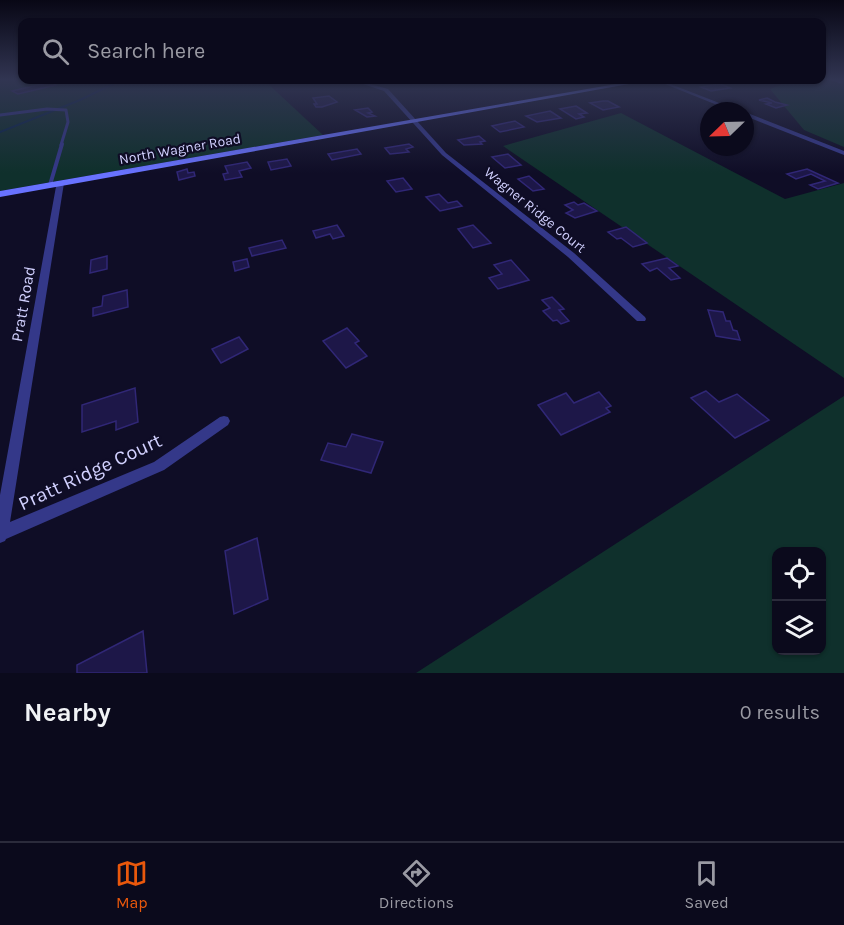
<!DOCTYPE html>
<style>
body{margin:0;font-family:Karla,sans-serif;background:#141325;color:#f1f3f6}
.controls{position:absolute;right:18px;bottom:18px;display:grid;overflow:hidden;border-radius:12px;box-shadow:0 2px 4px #0004}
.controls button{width:54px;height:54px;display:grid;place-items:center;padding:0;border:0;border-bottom:2px solid #2b2b3b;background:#0b0a1c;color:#f1f3f6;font:30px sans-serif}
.compass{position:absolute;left:700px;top:102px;width:54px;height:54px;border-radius:50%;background:#0b0a1c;box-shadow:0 2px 4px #0004;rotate:247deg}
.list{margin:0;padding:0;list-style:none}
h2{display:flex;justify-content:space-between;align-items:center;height:78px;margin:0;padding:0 24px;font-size:26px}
h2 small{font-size:20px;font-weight:400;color:#9a9aa3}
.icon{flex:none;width:33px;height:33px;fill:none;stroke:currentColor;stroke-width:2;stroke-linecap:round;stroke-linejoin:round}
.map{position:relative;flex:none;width:844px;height:673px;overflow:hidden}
.search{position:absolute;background:#0b0a1c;box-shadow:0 2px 4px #0004;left:18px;right:18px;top:18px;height:66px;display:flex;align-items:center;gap:15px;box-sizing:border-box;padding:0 21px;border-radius:12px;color:#9a9aa3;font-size:22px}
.sheet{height:168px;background:#0b0a1c}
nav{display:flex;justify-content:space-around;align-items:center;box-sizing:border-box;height:84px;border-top:2px solid #2b2b3b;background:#0b0a1c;font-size:16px;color:#9a9aa3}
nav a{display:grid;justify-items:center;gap:3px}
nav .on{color:#ea580c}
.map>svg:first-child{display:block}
.green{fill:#0f302c;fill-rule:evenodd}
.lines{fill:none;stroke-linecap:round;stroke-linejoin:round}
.stream{stroke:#08264a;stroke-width:2}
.building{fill:#1d1748;stroke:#302776;stroke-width:1.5}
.service-far1{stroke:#343889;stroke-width:3}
.service{stroke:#343889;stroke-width:4}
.minor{fill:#343889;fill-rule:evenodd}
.secondary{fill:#6872ff;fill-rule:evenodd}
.labels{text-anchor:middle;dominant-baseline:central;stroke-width:4.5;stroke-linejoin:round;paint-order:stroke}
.far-street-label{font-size:14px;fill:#d2d1ff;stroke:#0f0d26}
.street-label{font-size:16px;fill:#d2d1ff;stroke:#0f0d26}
.near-street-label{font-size:20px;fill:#d2d1ff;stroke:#0f0d26}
</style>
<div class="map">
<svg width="844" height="673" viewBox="0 0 844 673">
<rect width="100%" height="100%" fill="#0f0d26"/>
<g class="green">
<polygon points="0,79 264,80 323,135 0,191"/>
<polygon points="844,79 844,147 804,130 770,89 794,80"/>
<polygon points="621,113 785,199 844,183 844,378 503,146"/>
<path d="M844 396V673H416ZM776 552H822V650H776Z"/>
</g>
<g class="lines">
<polyline class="stream" points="0,132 80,100 121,80"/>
</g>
<g class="building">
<polygon points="50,82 56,85 18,94 12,91"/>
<polygon points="720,84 730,88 711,91 701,87"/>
<polygon points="329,96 337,102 322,107 316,107 314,104 317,104 313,98"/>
<polygon points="767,98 775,102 787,105 776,108 766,104 772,103 759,100"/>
<polygon points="603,101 608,101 619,107 603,110 590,103"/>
<polygon points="576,106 587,113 579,114 584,117 576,119 560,109"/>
<polygon points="368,108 372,112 368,113 375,116 367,117 355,110"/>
<polygon points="550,111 561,118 537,122 526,116"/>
<polygon points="515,121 524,127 500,132 492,126"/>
<polygon points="479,136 485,141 480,142 482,144 464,145 458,140"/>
<polygon points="409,144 413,147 406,149 409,152 400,153 390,154 385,148"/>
<polygon points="357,149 361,154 332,160 328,154"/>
<polygon points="508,154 521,165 505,168 492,157"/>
<polygon points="287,159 291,166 271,170 268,162"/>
<polygon points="247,162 251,168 239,171 242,177 225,180 223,174 228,173 225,166"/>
<polygon points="187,169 188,173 194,172 195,176 179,180 177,172"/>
<polygon points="807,169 838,183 818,189 810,185 825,181 811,174 796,179 787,174"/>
<polygon points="529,176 544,189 533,191 518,179"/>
<polygon points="403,178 412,189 396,192 387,181"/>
<polygon points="439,194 448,203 457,201 462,206 440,211 426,197"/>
<polygon points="574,202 578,205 584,203 597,211 575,218 566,213 573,210 565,205"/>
<polygon points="337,225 344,236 333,239 330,234 316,238 313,231"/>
<polygon points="473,225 491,243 473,248 458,229"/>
<polygon points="626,227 647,243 633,247 621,238 617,239 608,232"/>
<polygon points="282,240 286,248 252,256 249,248"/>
<polygon points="107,256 107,269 90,273 91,260"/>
<polygon points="667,258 678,266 669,268 680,278 671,280 657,268 650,271 642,264"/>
<polygon points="247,259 249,267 235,271 233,262"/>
<polygon points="511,260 529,280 498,289 489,278 502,274 494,265"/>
<polygon points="127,290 128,307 93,316 93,308 102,306 103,296"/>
<polygon points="552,297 564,309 559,310 569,321 561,324 557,320 553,321 543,311 550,308 542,300"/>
<polygon points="708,310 723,312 726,321 730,321 733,330 737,331 740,340 716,336"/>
<polygon points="347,328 359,341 355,343 367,356 346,368 323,341"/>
<polygon points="239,337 248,349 221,363 212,349"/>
<polygon points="135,388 138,422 116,430 116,421 82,432 82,405"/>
<polygon points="706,391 719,402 737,394 769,420 735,438 691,398"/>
<polygon points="599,392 611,406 606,408 610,412 561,435 538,405 566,393 574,403"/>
<polygon points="352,434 383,442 371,473 321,460 328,443 346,447"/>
<polygon points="257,538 268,599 234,614 225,551"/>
<polygon points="143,631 147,673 77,673 77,665"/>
</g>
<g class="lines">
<g class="service-far1">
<polyline points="833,79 841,82"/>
<polyline points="0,115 47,109 66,110 68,122 61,145"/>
</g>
<polyline class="service" points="50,185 62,144"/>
<g class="minor">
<polygon points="351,80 356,80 388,89 446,153 574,253 645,317 646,319 645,321 637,321 568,257 442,155 384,91"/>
<polygon points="655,80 660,80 740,111 732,111"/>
<polygon points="745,112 844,151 844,155 745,116"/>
<polygon points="57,181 64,183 10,522 154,462 220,417 224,416 228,417 230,421 228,425 164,470 6,539 5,541 0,543 0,495"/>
</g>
<polygon class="secondary" points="639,80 651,80 0,197 0,191"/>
</g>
<linearGradient id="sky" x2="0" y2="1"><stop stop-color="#080715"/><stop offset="0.46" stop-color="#313552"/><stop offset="1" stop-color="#313552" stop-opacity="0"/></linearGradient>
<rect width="844" height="173" fill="url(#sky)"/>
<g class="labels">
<g class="far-street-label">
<text transform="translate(180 149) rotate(-10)">North Wagner Road</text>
<text transform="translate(535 210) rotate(39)">Wagner Ridge Court</text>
</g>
<g class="street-label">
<text transform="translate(23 304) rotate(-80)">Pratt Road</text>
</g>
<g class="near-street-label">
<text transform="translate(90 472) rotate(-25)">Pratt Ridge Court</text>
</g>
</g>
</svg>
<div class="controls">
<button><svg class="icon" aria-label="locate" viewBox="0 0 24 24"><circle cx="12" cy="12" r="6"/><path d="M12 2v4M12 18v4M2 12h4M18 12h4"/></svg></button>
<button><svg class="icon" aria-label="layers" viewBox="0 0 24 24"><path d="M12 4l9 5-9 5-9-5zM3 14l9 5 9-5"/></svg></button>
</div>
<svg class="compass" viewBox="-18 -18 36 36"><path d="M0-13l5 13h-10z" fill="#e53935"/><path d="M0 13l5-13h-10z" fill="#9a9aa3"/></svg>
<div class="search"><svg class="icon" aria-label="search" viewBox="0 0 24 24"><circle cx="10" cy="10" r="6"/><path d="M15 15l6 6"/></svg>Search here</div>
</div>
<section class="sheet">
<h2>Nearby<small>0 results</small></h2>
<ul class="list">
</ul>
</section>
<nav>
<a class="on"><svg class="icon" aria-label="map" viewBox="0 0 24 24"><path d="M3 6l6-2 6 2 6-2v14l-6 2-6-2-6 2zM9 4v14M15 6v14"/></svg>Map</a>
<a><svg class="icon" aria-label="directions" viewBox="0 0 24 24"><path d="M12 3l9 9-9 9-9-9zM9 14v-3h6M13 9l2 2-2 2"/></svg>Directions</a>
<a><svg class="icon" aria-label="saved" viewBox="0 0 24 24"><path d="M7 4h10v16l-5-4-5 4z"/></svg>Saved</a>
</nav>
